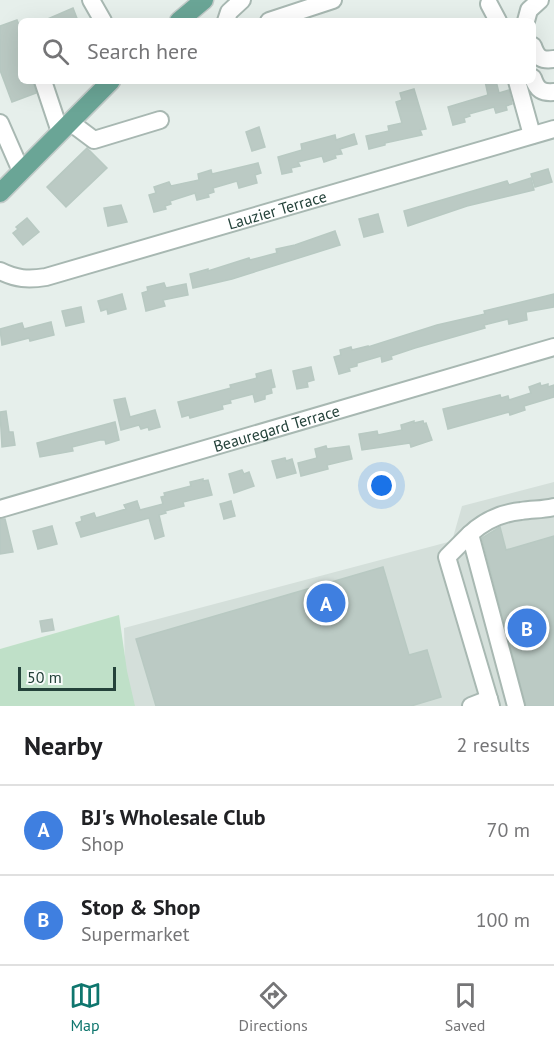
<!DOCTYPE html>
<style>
body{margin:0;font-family:"PT Sans",sans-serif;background:#f6f6f6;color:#202124}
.scale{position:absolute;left:18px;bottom:15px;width:98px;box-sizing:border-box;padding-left:6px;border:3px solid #24423a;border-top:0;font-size:16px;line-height:21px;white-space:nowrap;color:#24423a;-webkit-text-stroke:4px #f7fbf9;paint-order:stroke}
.you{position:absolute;left:382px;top:486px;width:21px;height:21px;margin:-15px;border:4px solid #fff;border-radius:50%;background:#1a73e8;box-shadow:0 0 0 9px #1a73e833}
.badge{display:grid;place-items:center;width:39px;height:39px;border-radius:50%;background:#0f766e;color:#fff;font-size:20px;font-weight:700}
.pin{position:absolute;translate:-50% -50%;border:3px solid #fff;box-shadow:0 2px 6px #0006}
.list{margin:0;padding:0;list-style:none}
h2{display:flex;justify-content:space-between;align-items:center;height:78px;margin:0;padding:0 24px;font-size:26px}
h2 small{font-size:20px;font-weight:400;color:#757577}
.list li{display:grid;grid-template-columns:39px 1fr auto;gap:18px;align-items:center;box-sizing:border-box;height:90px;padding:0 24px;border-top:2px solid #e0e0e0}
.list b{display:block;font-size:22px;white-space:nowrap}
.list p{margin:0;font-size:20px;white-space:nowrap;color:#757577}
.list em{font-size:20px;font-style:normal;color:#757577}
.icon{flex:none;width:33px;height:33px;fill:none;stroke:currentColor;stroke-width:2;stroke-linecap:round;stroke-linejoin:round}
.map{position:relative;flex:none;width:554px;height:706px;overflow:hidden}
.search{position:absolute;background:#fff;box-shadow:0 6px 24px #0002;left:18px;right:18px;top:18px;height:66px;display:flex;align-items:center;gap:15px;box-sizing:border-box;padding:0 21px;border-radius:9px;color:#757577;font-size:22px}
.sheet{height:258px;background:#fff}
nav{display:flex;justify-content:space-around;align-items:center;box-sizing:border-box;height:84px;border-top:2px solid #e0e0e0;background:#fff;font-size:16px;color:#757577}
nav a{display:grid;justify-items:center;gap:3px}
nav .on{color:#0f766e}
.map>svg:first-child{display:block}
.built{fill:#d4dfda}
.green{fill:#bfe0c8}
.building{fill:#bbcac4;stroke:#b8c9c2;stroke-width:1.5}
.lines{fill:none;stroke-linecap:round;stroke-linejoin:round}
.minor-casing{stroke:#a8b8b2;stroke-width:20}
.major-casing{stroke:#c2cac8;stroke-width:21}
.minor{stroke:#fff;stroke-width:16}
.major{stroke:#6aa596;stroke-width:18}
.labels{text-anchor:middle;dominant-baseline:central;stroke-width:4.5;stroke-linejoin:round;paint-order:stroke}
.street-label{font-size:16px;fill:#24423a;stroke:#f7fbf9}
</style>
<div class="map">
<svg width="554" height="706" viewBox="0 0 554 706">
<rect width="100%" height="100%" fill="#e6efeb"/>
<polygon class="built" points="554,482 554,706 126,706 124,628 452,541 462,506"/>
<polygon class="green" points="119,615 127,671 135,706 0,706 0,649"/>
<g class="building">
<polygon points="73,8 78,21 43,21"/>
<polygon points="17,20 21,30 17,33 21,44 21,81 33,81 36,93 12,102 0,70 0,26"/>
<polygon points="485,81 496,81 499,93 509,90 512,104 506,106 507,110 496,113 494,107 469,114 470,116 464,118 465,122 453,125 448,107 488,95"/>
<polygon points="414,89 426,129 420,130 422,135 385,143 385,145 369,149 366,136 389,131 388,126 402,123 396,102 402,100 400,93"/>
<polygon points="259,127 265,147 252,151 246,132"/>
<polygon points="354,134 357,144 340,149 342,154 335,155 336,158 324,162 322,156 298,162 300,166 291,168 292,172 282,174 278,157 302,150 301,144 335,135 336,140"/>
<polygon points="87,148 107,168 66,207 47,187"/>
<polygon points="258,163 261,173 255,175 257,183 239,188 237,181 213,188 214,192 208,194 209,197 197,200 195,193 170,201 171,204 165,206 166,209 154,212 149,195 156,193 154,187 169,182 171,186 199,180 198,174 211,170 212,174"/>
<polygon points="548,169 552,182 535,187 531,174"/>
<polygon points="531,178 534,190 467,206 408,226 404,211 507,181 509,185"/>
<polygon points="121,205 127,222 108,226 104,208"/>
<polygon points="378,214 383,232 364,237 359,219"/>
<polygon points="27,218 39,232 23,245 13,233 18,229 16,227"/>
<polygon points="335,231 340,245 232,279 193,288 190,274 208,269 208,271 249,258 250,260 277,253 276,249 295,245"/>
<polygon points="164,283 166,288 186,284 188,295 163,300 165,306 146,311 142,293 148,291 147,287"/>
<polygon points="122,294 126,309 108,314 107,309 101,311 98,301"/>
<polygon points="554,294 554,307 526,312 527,320 509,324 508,319 484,325 485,328 415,348 391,356 392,359 382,362 381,356 357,363 357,366 349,368 350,371 339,374 334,357 341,355 340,350 351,347 352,350 368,346 368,347 437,325 485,314 484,311"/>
<polygon points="81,307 84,322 66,326 62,311"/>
<polygon points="51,322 54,335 30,341 29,338 2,345 0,329 22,323 24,329"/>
<polygon points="311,367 314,380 307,382 308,387 297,389 293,371"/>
<polygon points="271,370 275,387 271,388 272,393 265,395 265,399 255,402 253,394 230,400 231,403 222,405 223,409 190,418 189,415 182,417 178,402 231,388 230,385 257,378 256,374"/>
<polygon points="540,383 541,386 548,384 548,387 554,385 554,397 524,406 525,410 510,415 509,412 448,429 443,409 500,395 501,398 508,396 509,400 531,393 529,387"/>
<polygon points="125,398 130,417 155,410 160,427 149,430 148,427 141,429 139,425 121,430 114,400"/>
<polygon points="6,411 9,432 13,432 15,445 2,447 0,412"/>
<polygon points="414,421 414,423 423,421 424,424 426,423 432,440 411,447 410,443 362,450 359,434 377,431 378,435 402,430 401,425"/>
<polygon points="115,422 119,440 106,444 105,440 100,440 72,447 73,451 40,457 37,443"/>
<polygon points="326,446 327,449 349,446 352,459 327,465 328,469 301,476 298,463 317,458 315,449"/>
<polygon points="285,458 286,461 292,459 296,473 277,478 272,461"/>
<polygon points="242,470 244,474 249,472 254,486 234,493 229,474"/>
<polygon points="203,479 203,481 208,480 212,495 183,502 184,506 165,511 166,513 159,515 164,536 155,539 149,518 81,537 76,523 82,521 81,517 94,513 96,518 126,509 124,505 137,501 140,510 163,504 161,497 165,496 164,493 191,486 190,482"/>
<polygon points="231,501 235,516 224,519 220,504"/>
<polygon points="0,519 5,519 13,552 0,554"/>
<polygon points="52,526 57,544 38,549 33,531"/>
<polygon points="500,527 506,550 554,536 554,706 526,706 482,538"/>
<polygon points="383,567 409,655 427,650 441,697 411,706 156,706 136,639"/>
<polygon points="52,619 54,630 42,632 40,621"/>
</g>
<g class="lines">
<defs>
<g id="minor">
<polyline points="91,0 103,21"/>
<polyline points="489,4 498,21"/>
<polyline points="226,21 229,12 242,0"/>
<polyline points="269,21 333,0"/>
<polyline points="526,21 529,10 540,0"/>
<path d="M533 46C537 58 542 61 554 59"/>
<path d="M533 78C537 90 542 93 554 92"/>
<polyline points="43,81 60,132"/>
<polyline points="517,81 532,135"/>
<polyline points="70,122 94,140 160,120"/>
<polyline points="0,123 21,171"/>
<path id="s1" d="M0 271C16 279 28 280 46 277L554 129"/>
<path id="s2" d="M0 509 554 347"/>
<polyline points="470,534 447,557 489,699"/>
<polyline points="471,706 489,699 491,706"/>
<path d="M516 706 470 534C484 521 502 513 521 511 533 509 542 510 554 507"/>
</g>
<g id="major">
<polyline points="179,21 204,0"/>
<polyline points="0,193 111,81"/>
</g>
</defs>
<use href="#minor" class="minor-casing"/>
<use href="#major" class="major-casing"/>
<use href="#minor" class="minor"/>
<use href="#major" class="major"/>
</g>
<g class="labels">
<g class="street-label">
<text stroke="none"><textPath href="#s1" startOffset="288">Lauzier Terrace</textPath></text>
<text stroke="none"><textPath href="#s2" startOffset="288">Beauregard Terrace</textPath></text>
</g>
</g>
</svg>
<div class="scale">50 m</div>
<div class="you"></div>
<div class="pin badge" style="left:326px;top:603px;background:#3f7fe0">A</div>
<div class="pin badge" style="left:527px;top:628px;background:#3f7fe0">B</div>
<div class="search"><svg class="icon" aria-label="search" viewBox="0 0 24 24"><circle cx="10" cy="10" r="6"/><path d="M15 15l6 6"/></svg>Search here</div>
</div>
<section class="sheet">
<h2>Nearby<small>2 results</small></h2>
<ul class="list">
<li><span class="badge" style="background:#3f7fe0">A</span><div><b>BJ's Wholesale Club</b><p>Shop</p></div><em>70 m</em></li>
<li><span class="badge" style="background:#3f7fe0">B</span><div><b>Stop &amp; Shop</b><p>Supermarket</p></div><em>100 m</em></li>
</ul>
</section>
<nav>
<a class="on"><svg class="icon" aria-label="map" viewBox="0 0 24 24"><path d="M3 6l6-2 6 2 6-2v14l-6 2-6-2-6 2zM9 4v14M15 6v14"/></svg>Map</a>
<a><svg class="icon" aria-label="directions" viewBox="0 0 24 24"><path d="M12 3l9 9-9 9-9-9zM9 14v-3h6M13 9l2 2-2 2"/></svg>Directions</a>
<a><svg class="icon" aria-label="saved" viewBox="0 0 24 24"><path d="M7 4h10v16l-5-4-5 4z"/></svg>Saved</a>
</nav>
